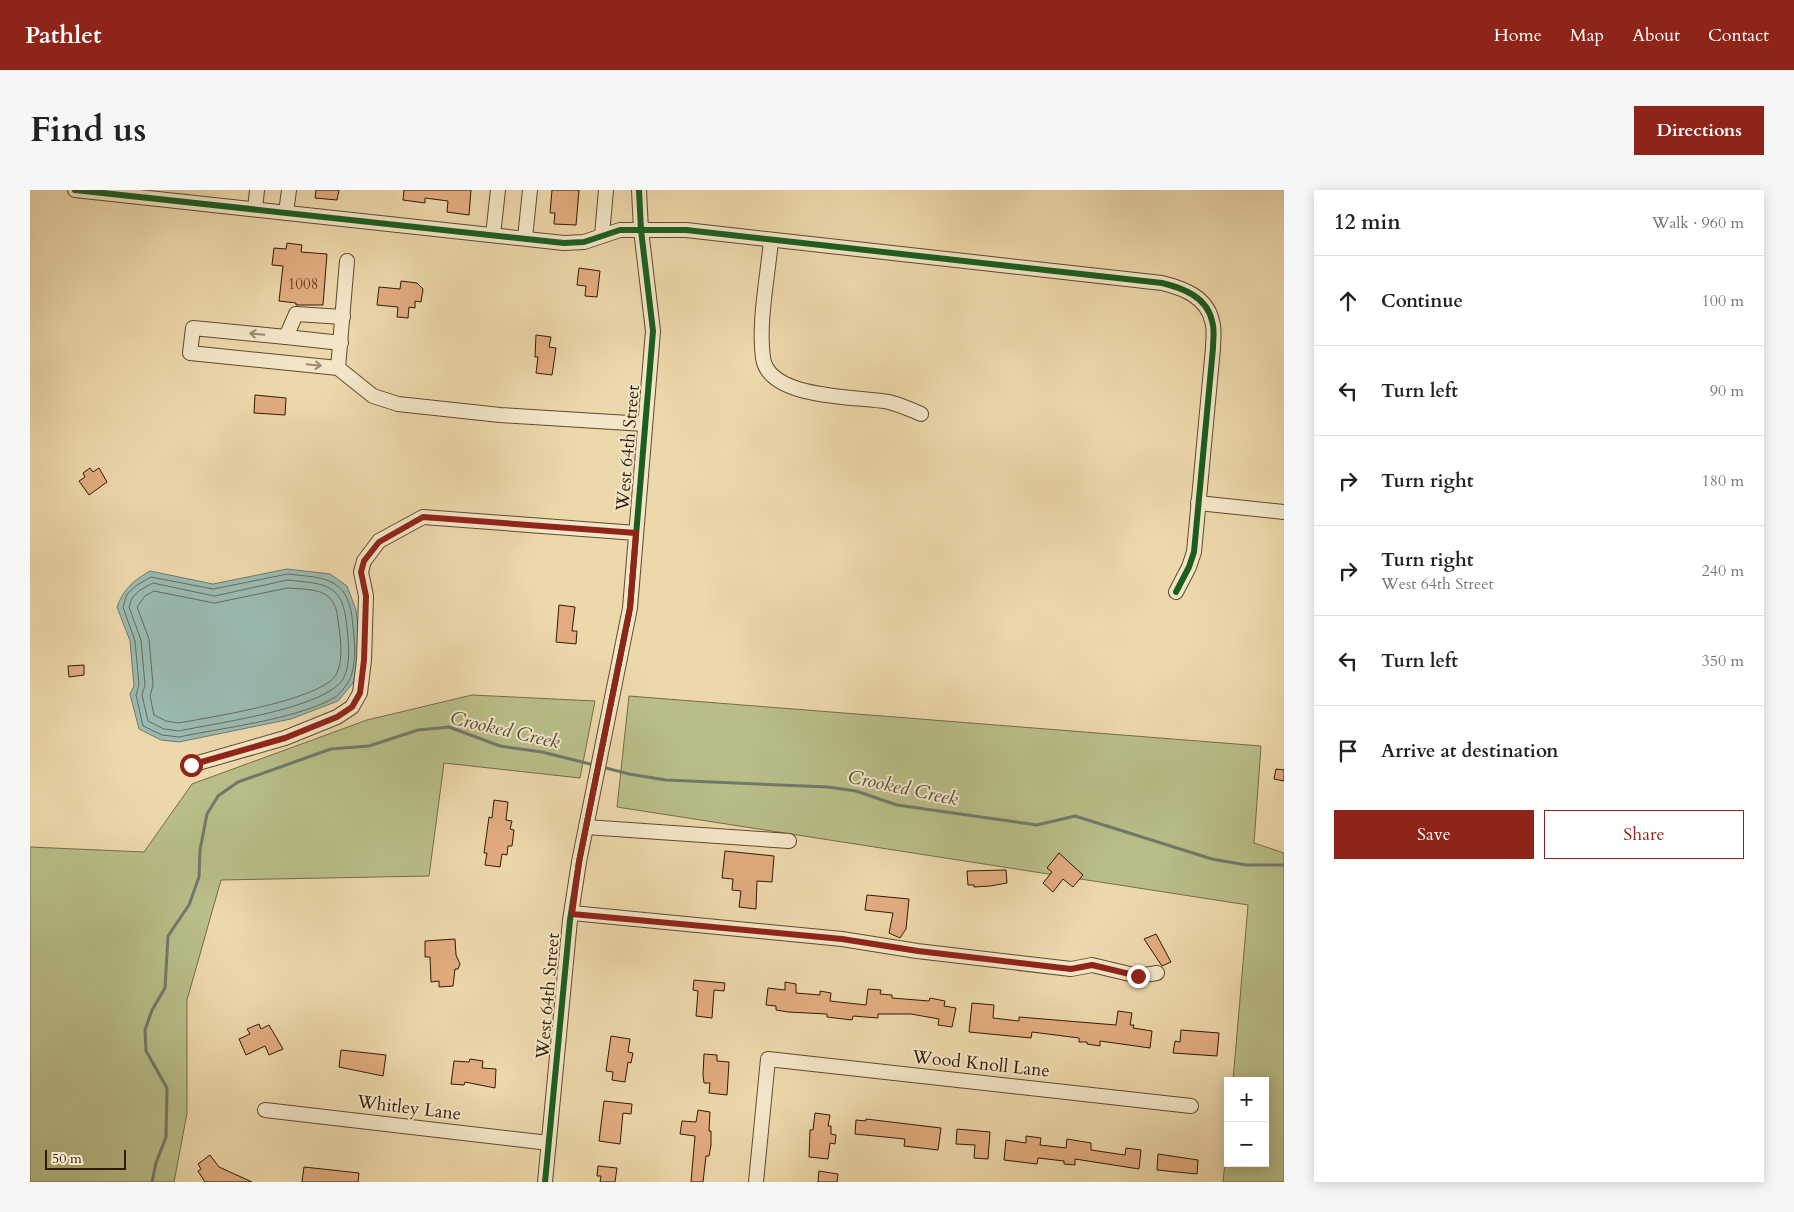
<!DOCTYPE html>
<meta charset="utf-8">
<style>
body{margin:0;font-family:Cardo,serif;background:#f6f6f6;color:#222}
.controls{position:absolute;right:15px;bottom:15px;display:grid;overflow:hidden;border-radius:0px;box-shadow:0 2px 12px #0003}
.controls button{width:45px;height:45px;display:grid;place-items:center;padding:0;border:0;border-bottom:1px solid #e0e0e0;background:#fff;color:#222;font:25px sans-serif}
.scale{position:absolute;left:15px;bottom:12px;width:81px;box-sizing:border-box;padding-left:5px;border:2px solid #311a05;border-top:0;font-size:14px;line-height:18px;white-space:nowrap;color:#311a05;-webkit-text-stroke:4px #f3e6c8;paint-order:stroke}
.stop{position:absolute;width:15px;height:15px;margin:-11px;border:4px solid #8f2418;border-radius:50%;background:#fff}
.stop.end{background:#8f2418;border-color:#fff;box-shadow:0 1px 5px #0008}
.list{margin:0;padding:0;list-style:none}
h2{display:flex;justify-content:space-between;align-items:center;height:65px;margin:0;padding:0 20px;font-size:21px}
h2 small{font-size:16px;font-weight:400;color:#767676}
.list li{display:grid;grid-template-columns:32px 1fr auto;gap:15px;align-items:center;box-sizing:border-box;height:90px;padding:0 20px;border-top:1px solid #e0e0e0}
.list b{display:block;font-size:19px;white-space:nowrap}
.list p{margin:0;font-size:16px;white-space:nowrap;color:#767676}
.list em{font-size:16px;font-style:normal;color:#767676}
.actions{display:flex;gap:10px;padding:15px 20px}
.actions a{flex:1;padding:11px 0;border:1px solid #8f2418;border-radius:0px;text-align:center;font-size:18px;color:#8f2418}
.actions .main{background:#8f2418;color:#fff}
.icon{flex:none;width:28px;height:28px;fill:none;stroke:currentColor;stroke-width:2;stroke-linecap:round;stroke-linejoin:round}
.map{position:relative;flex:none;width:1254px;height:992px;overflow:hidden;border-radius:0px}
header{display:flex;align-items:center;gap:30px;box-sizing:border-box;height:70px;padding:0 25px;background:#8f2418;color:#fff}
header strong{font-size:24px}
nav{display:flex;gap:28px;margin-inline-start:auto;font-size:18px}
.intro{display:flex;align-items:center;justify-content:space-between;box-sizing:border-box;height:120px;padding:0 30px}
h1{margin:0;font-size:35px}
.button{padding:12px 22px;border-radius:0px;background:#8f2418;color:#fff;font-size:18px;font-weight:700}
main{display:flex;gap:30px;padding:0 30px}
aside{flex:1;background:#fff;border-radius:0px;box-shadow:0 2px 12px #0003}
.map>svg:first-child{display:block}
.green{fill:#b9be88;stroke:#756c46}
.water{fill:#9ab9b0;stroke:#70796c}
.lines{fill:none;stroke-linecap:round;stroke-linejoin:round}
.shore{stroke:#666a5a;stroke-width:1}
.stream{stroke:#70796c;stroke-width:3}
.building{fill:#e2ac80;stroke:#311a05}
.minor-casing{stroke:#604a2e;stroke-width:16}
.minor{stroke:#f3e6c8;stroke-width:14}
.cycleway-casing{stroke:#f3e6c8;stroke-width:9}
.cycleway{stroke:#1b5e20;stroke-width:6}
.oneway{stroke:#9c8a70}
.route{stroke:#8f2418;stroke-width:6}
.labels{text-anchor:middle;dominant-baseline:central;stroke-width:4;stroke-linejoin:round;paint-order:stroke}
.number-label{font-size:15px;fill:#5d3e24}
.street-label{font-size:18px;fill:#311a05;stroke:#f3e6c8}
.water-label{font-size:19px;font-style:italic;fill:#504a38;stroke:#f3e6c8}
</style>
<header>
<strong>Pathlet</strong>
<nav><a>Home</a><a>Map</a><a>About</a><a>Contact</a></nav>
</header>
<div class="intro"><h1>Find us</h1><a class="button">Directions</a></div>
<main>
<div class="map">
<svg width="1254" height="992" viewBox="0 0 1254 992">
<rect width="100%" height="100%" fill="#edd8ab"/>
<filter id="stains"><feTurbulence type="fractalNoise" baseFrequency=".004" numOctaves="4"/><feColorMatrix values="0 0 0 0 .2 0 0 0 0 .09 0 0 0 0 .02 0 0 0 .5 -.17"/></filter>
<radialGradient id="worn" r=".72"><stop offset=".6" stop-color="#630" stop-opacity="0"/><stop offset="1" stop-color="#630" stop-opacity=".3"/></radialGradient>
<g class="green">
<polygon points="442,505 565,511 550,588 414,573 399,686 191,690 157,810 157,923 144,992 0,992 0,657 114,662 162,594 337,530"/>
<polygon points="599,506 1231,556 1224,653 1254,663 1254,992 1193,992 1198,943 1198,973 1235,973 1235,891 1203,891 1218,715 587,617"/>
</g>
<path class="water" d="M257 379 300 384 317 396 326 420 328 437 329 472 323 493 308 511 261 529 149 552 131 550 109 539 100 504 104 496 100 451 87 417C94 398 103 391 120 381L183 394Z"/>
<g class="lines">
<g class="shore">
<path d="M258 384C291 388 317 386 322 427 324 446 328 472 319 491 316 496 309 505 304 508 263 530 196 537 149 547L132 545 113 536 106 505 109 495 105 451 93 417 97 404 107 395 121 387 183 399Z"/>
<path d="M258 390C289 394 311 391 316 429 318 447 322 473 313 489 294 519 185 533 149 541L134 539 118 531 112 505 115 495 111 450 99 417 102 408 110 400 123 393 184 406Z"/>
<path d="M258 398C285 400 305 398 308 430 310 446 314 468 307 483 295 510 180 527 149 533L136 531 124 525 120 506 123 495 119 449 107 417 115 406 124 401 184 413Z"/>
</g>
<g class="stream">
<polyline points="572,577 599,584 636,590 798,597 826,601 867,615 1007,635 1045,626 1182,669 1216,675 1254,675"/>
<polyline points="122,992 126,973 136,947 137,898 116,861 115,840 122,820 135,798 138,746 159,715 169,687 170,660 177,624 188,606 208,592 301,559 339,556 388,540 419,537 470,556 512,562 564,575"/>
</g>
</g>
<g class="building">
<polygon points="286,0 309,0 307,10 285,8"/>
<polygon points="374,0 441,0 439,25 417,22 418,11 395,8 395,13 373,10"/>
<polygon points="522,0 549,0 546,35 524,34 525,23 520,23"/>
<polygon points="257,53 272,55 271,62 297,64 293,115 266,115 266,113 249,111 253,76 242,75 244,58 256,59"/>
<polygon points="549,78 570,81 567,107 555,106 556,96 547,95"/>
<polygon points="371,91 387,93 393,99 391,112 385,111 385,118 379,117 378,128 367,127 368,117 347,115 349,97 370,99"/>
<polygon points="506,145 521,147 519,157 526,158 522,185 506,183 508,167 505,167"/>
<polygon points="225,205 256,208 255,225 224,223"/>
<polygon points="60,278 63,282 69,278 77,292 59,305 49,291 55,287 53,283"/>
<polygon points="529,415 545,417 542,441 547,441 546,454 526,452"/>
<polygon points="54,475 54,485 39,487 38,476"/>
<polygon points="1246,579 1254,580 1254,591 1244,589"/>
<polygon points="464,610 478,612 476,630 482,631 480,639 484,640 482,656 478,656 477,665 472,664 470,677 455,675 457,663 454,663 459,627 462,628"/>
<polygon points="695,661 744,666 742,692 727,691 726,719 709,717 711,701 702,700 703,689 692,688"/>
<polygon points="1029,663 1053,685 1043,697 1033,689 1023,702 1013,693 1022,682 1017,678"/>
<polygon points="976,680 977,693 960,696 944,697 944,695 938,695 937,681"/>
<polygon points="837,705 879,709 876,739 870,748 859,743 863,723 835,720"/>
<polygon points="1126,744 1141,772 1132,776 1114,749"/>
<polygon points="425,749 426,765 430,774 428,779 425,779 423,796 409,797 409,791 401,792 400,767 395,767 395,751"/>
<polygon points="664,790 695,793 694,801 684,800 682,828 666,826 668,801 663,800"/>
<polygon points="755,792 766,794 766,803 790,805 790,801 801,803 800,811 836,815 838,799 851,800 850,804 862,805 862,808 899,811 900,808 915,811 914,816 926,818 922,837 908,835 909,829 881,824 848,824 848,828 823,826 822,830 797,827 797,824 758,822 746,820 746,816 736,815 738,798 755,800"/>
<polygon points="942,813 964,815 963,828 989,831 989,827 1086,835 1088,821 1102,823 1100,835 1104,835 1103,838 1122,841 1120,858 1070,851 1070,856 1057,854 1057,852 1049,852 1049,848 1002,842 1001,848 939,842"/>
<polygon points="229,834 231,839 239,835 253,859 239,865 235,856 216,865 209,849 220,844 217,839"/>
<polygon points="1151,840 1189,843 1187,866 1143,863 1145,851 1150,852"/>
<polygon points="581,846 600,849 598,862 603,863 601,873 598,872 595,892 582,890 583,882 576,881"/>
<polygon points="311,860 356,865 353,886 309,877"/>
<polygon points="674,864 687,865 687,871 699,872 697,905 679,903 680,893 674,893 673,885"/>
<polygon points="440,869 453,871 452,878 466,879 465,898 435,892 434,895 421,894 424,871 439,872"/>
<polygon points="574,911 602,914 601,924 593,923 590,954 569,951"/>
<polygon points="668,920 680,922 679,941 681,941 681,955 679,966 676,966 673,992 661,992 665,946 650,944 652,931 666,932"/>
<polygon points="785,923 800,925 798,936 801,936 801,944 806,945 805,954 800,953 798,969 779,967 780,940 783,940"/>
<polygon points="836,929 911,938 908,960 874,956 875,949 825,944 826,930 836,931"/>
<polygon points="927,939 960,942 958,969 944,968 945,955 926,954"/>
<polygon points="996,946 1011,948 1010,955 1036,958 1037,949 1061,953 1061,960 1095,965 1096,958 1111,960 1109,979 1045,969 1045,975 1034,974 1034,971 1008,968 1007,974 974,970 976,950 996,953"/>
<polygon points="1128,964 1168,970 1167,984 1127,980"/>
<polygon points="180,965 189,977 222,992 175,992 168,981 171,979 168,974"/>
<polygon points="568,976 587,978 585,992 570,992 571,986 567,986"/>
<polygon points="274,977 329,983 328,992 272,992"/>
<polygon points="789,981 808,984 807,992 788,992"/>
</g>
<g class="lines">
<defs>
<g id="minor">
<path d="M45 0 534 53 554 52 590 40H656L1132 93C1153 98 1177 107 1182 131 1185 139 1183 150 1183 158L1164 362 1159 377 1146 402"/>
<polyline points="225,19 227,0"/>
<polyline points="256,23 259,0"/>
<polyline points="463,45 468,0"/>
<polyline points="572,45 576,0"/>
<polyline points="495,48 500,0"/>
<path d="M741 50C738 85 728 133 733 168 739 210 828 206 859 212 870 215 880 219 891 224"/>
<polyline points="317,71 308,178 343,206 368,214 470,225 615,234"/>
<polyline points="256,147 311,153"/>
<polyline points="308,178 160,163 163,138 256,147 266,124 313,127"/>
<polyline points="1168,313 1254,322"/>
<polyline points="161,575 255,548 307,527 322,517 330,503 334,470 336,406 331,382 334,371 349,351 393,327 606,343"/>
<polyline points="556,637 759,651"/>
<polyline points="542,723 812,749 887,761 1041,779 1062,775 1108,786 1127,783"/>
<polyline points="235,920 519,953"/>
<polyline points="515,992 540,730 549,672 600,418 623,141 611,40 609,0"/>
<polyline points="726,992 738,869 1161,916"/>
</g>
</defs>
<use href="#minor" class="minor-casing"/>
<use href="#minor" class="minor"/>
<defs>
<g id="cycleway">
<path d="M45 0 534 53 554 52 590 40H656L1132 93C1153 98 1177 107 1182 131 1185 139 1183 150 1183 158L1164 362 1159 377 1146 402"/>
<polyline points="515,992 540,730 549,672 600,418 623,141 611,40 609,0"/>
</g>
</defs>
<use href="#cycleway" class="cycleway-casing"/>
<use href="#cycleway" class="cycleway"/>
</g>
<defs><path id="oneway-shaft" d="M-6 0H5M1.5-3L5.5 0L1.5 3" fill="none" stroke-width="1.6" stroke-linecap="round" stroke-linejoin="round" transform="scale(1.25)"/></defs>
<g class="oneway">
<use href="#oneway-shaft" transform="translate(227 144) rotate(-174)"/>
<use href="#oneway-shaft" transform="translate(284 175) rotate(6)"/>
</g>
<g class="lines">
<polyline class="route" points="161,575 255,548 307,527 322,517 330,503 334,470 336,406 331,382 334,371 349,352 393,327 606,343 600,418 549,672 542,724 812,749 888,761 1041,779 1062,775 1108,786"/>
</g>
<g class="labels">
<g class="number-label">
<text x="273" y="94">1008</text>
</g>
<g class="street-label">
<text transform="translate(598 258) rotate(-85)">West 64th Street</text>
<text transform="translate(518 806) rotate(-85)">West 64th Street</text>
<text transform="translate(951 874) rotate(6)">Wood Knoll Lane</text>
<text transform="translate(379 918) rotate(7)">Whitley Lane</text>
</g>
<g class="water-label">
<text transform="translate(475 540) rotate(13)">Crooked Creek</text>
<text transform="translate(873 598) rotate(12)">Crooked Creek</text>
</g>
</g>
<rect width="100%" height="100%" filter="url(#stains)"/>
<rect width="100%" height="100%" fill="url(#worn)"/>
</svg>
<div class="controls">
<button>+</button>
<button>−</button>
</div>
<div class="scale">50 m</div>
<div class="stop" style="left:161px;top:575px"></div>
<div class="stop end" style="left:1108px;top:786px"></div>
</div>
<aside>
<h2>12 min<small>Walk · 960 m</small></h2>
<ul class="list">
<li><svg class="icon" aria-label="ahead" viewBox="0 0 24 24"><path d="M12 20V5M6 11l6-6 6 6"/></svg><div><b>Continue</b></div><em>100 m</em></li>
<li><svg class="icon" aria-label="left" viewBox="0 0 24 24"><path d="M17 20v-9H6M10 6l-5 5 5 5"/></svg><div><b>Turn left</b></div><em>90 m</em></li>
<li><svg class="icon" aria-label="right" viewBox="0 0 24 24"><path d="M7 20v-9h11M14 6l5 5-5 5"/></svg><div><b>Turn right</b></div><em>180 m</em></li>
<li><svg class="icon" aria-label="right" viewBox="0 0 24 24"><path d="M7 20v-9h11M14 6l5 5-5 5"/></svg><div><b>Turn right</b><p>West 64th Street</p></div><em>240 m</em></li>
<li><svg class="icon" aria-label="left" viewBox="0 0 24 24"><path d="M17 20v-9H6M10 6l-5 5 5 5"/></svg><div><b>Turn left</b></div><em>350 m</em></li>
<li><svg class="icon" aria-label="arrive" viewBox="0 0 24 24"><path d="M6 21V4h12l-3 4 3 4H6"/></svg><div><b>Arrive at destination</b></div></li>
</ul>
<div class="actions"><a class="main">Save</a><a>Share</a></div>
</aside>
</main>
